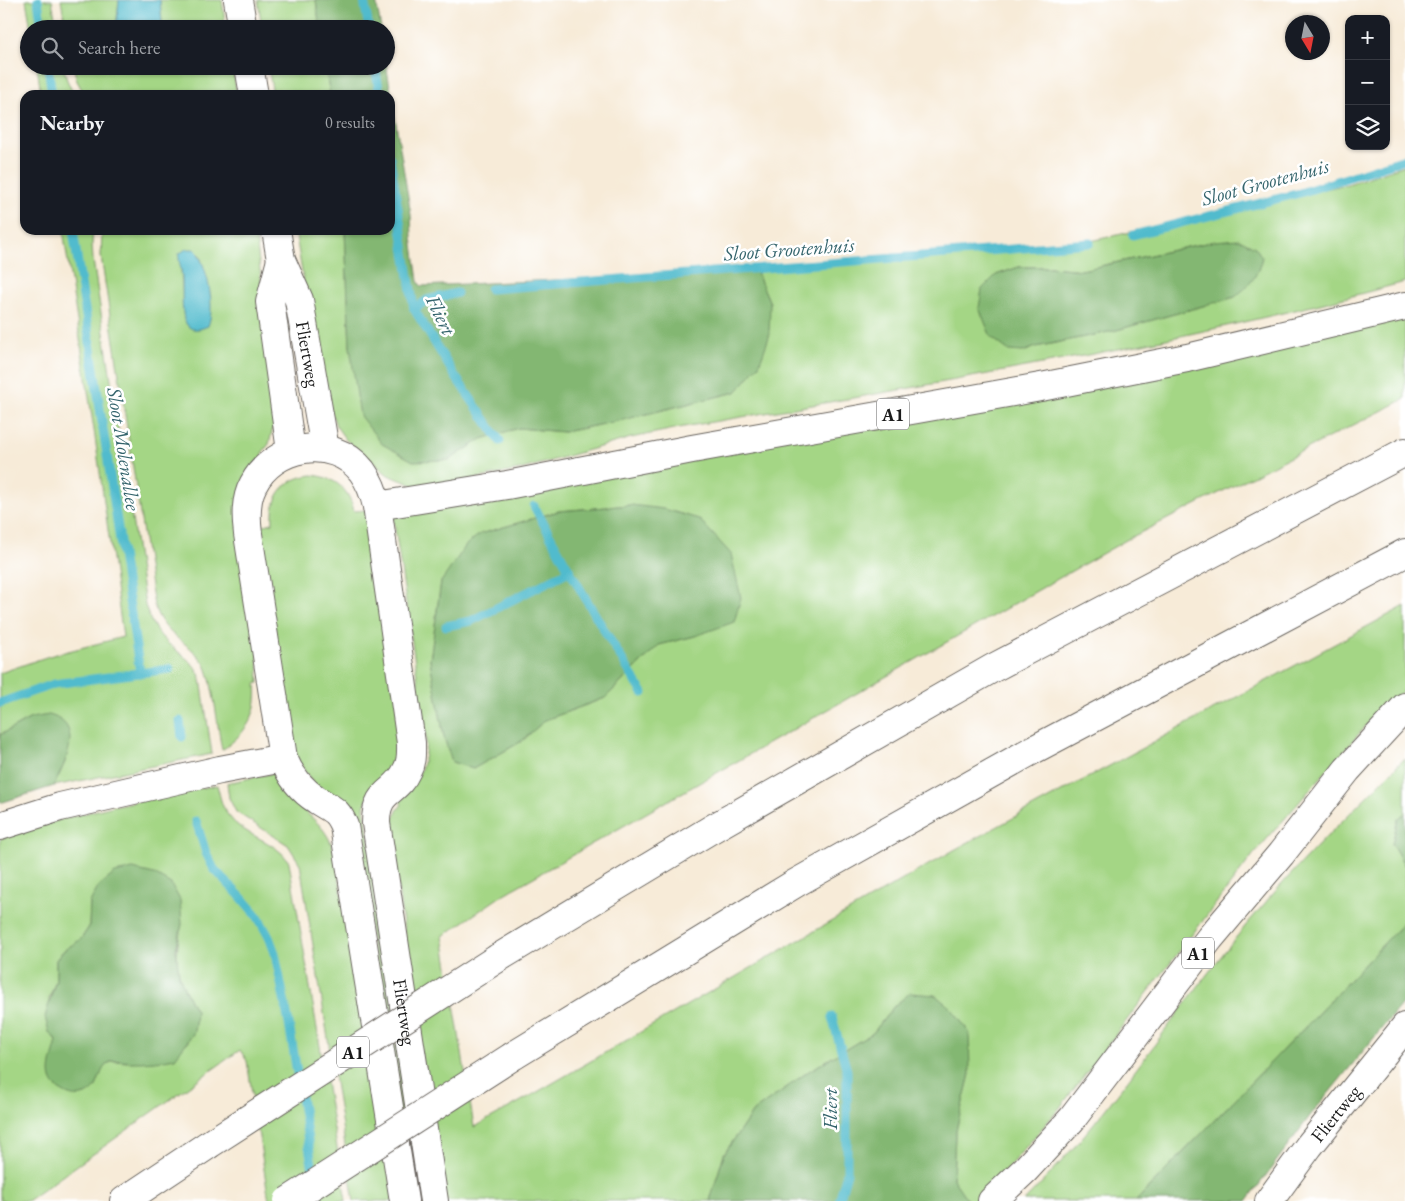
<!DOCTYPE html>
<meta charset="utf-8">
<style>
body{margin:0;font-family:"EB Garamond",serif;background:#242831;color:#f1f3f6}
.controls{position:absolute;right:15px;top:15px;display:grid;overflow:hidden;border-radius:10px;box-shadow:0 1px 4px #0004}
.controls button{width:45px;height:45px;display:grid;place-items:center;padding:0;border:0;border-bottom:1px solid #363941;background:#171b24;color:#f1f3f6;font:25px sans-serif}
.compass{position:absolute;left:1285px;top:15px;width:45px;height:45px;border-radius:50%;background:#171b24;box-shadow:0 1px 4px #0004;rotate:170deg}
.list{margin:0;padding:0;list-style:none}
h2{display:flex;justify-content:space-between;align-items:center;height:65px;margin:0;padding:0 20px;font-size:21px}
h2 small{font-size:16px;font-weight:400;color:#9ea1a6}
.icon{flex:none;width:28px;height:28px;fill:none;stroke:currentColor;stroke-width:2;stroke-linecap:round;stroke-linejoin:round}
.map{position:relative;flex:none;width:1405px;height:1201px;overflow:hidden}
.search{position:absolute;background:#171b24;box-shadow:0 1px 4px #0004;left:20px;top:20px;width:375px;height:55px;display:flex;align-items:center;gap:12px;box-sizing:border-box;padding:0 18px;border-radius:28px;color:#9ea1a6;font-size:19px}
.panel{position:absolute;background:#171b24;box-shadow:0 1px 4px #0004;left:20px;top:90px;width:375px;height:145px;border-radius:15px}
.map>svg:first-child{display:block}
.green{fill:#a4d685;stroke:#607950;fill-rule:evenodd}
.forest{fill:#83b772;stroke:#506a47}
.water{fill:#51bbcd;stroke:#366c74}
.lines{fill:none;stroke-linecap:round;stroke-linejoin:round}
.stream{stroke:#51bbcd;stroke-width:9}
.major-casing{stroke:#69645e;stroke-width:30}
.highway-casing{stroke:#69645e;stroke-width:30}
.major{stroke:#fff;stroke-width:28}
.highway{stroke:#fff;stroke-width:28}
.highway-bridge-casing{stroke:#69645e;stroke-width:30;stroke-linecap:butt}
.highway-bridge{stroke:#fff;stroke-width:28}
.labels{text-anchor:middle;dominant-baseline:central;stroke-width:5;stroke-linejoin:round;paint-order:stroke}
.shield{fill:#fff;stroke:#606060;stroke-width:1}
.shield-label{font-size:18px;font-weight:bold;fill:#1c1c1c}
.street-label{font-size:19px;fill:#1c1c1c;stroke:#fff}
.water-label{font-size:20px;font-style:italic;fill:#34646c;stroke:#fff}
</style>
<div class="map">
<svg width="1405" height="1201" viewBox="0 0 1405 1201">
<rect width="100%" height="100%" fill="#fff"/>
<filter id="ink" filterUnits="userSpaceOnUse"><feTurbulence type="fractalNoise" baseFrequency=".02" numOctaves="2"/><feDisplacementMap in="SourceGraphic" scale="10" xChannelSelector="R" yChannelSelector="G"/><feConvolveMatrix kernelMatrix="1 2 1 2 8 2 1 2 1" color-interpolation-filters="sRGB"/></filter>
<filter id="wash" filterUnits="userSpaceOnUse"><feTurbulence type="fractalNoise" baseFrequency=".0096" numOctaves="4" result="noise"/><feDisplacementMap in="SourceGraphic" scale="20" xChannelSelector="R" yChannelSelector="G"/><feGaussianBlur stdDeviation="1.12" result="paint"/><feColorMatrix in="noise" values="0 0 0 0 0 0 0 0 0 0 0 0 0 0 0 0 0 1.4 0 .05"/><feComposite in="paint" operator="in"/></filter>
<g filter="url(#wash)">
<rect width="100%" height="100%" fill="#f7ebd8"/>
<g class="green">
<polygon points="26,0 52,0 57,29 31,29"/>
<polygon points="61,0 119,0 116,29 66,29"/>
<polygon points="160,0 222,0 226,29 160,29 162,22"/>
<polygon points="258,0 316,0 320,29 262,29"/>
<polygon points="37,66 63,66 67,80 74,95 41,95"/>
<polygon points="73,66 232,66 237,95 85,95 77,81"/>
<polygon points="268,66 325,66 330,95 273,95"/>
<path d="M1405 165V282C1170 346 929 385 689 426L631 438 519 470 423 489 388 475 346 440 336 426 328 402 304 284 295 230H345L350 347 449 460 482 438 519 428 564 432 618 421 736 392 770 303 756 271 943 256 1091 241 1222 211 1348 184ZM1215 241 1235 297 1113 331 1036 347 1023 352 996 275 1019 267H1052L1082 270Z"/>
<path d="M63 230H93L92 244 93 260 145 605C150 624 160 638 176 650 189 661 195 663 201 679L212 754 54 786 66 760 31 718 0 735V673L49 656 123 637 94 430Z"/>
<path d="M102 230H255L269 343 274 424 269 444 262 453 263 456 253 466 259 683 256 684C259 715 246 733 222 750 218 731 213 677 204 663 187 639 166 639 154 606L101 256ZM200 255 211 297 184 319 181 269Z"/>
<path d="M1405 317V399L1128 539 504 894 443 936 474 1127 534 1094 954 850 1405 606V689L1371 720 1253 855 1058 1110 979 1201H968L953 1180 955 1134 970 1074 895 1005 873 1033 809 1071 753 1112 724 1154 710 1201H441L390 829 397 811 402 804 400 802C419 780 426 765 426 736L393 515ZM631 505 695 636 659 645 605 698 545 720 522 741 473 769 452 762 444 737 430 660 441 582 480 534 559 511Z"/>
<path d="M312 475C335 477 349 489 354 511L368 510 402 732 397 768 368 797 364 807 424 1201H412L351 810 346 801 316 788 295 756 259 526 273 523C271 497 284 478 312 475Z"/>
<path d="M1405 758V813L1398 819 1392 844 1405 866V921L1311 1021 1136 1201H1024C1101 1125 1160 1034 1226 950 1280 881 1343 820 1405 758Z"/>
<path d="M274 773C279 781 283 790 289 796 309 818 326 823 335 854L394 1201H354L300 864 288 845 236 812 229 798 227 783Z"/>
<path d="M217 785C220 795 221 806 228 815 243 837 275 839 289 862L346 1201H269L247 1061 240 1050 27 1201H0V839L63 819 113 806ZM90 902 182 924C178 941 175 956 179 974 186 1005 207 1008 187 1043L128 1062 113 1061 103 1067 95 1089 55 1051 57 1041 49 1032V999L56 980V960L63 951 81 939 89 927Z"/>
</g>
<g class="forest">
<polygon points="316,0 376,0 381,29 320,29"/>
<polygon points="386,63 411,215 412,237 418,281 421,286 756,271 770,303 769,337 759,365 736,392 618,421 564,432 519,428 482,439 449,460 413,461 382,444 360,416 350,347 345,230 390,230 390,95 330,95 325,66 386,66"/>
<path d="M1239 239 1255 247 1262 257C1258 276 1250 285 1235 297L1113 331 1036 347 1023 352 1009 351 991 337 979 308 982 289 996 275 1019 267H1052L1082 270 1215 241Z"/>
<polygon points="631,505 664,509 699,519 731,554 741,598 734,622 695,636 659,645 605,698 545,720 522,741 473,769 452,762 444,737 430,661 441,582 467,544 480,534 559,511"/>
<path d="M49 715C86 725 65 762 54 786L0 803V735L31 718Z"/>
<polygon points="1405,813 1405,866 1392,844 1398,819"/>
<path d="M133 869 154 874 171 884 180 900 182 924 176 949 179 975 187 995 196 1011 195 1025 193 1034 175 1058C161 1061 147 1062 132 1062 127 1062 118 1060 113 1061 96 1066 103 1090 85 1095 78 1098 69 1096 63 1092 41 1081 53 1059 57 1041L49 1032 45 1017 56 980V960L63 951 81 939 89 927 90 902 99 886 115 873Z"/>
<polygon points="1405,921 1405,1000 1310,1116 1247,1201 1136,1201 1311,1021"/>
<polygon points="910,993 935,995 952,1009 969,1032 970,1074 955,1134 953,1179 968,1201 710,1201 724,1154 753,1112 809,1071 873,1033 895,1005"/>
</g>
<g class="water">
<polygon points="119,0 160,0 162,23 160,29 116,29"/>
<path d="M186 249H195C207 265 216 307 208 326 201 329 192 332 187 325 180 316 183 289 182 278 182 269 178 262 179 254Z"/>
</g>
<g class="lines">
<g class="stream">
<polyline points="38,0 42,29"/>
<polyline points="364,0 369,29"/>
<polyline points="48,66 52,95"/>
<polyline points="375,66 380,95"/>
<polyline points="390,158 414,309 455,376 500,441"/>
<polyline points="73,230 140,673"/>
<polyline points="1133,235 1300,193 1405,159"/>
<polyline points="490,289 1090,243"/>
<polyline points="414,309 427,300 457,293"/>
<path d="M534 506C568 569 604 632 643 693"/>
<polyline points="446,626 471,621 569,571"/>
<polyline points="0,703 54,684 170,669"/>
<polyline points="180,721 182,737"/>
<polyline points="196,821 206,853 214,869 241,897 258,917 269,937 275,953 289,1024 318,1201"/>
<polyline points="832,1017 847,1071 847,1173 839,1201"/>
</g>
</g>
</g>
<g filter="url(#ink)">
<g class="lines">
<defs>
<g id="major">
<polyline points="238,0 243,29"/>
<polyline points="249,66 254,95"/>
<path id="s1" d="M276 230 281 260 299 300 325 449"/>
<polyline points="281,260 270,302 291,451"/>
<path id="s2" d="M404 1201 344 826C337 809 332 810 317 800 301 790 290 775 283 758L248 534C246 518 245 500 253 485 273 445 332 434 362 471 370 482 374 493 377 506L411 743C411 753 412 761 407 770 396 795 376 788 376 823L434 1201"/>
<path id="s3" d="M1269 1201 1309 1146 1405 1027"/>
</g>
<g id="highway">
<polyline points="377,506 507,485 692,449 1046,386 1187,358 1405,306"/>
<polyline points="0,826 60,807 220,770 283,758"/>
<polyline points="498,958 710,830 993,668 1405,452"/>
<polyline points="513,1056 796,883 1033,750 1405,553"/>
<polyline points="124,1201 208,1145"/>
<polyline points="992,1201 1025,1170 1072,1119 1210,938 1281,854 1347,770 1405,707"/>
</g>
</defs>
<use href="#major" class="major-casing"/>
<use href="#highway" class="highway-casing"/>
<use href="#major" class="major"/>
<use href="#highway" class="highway"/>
<defs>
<g id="highway-bridge">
<polyline points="208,1145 498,958"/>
<polyline points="288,1201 513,1056"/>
</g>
</defs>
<use href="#highway-bridge" class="highway-bridge-casing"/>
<use href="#highway-bridge" class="highway-bridge"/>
</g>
</g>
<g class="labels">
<g class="shield">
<rect x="877" y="398.5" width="32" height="31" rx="4"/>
<rect x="1182" y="937.5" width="32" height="31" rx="4"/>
<rect x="337" y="1036.5" width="32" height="31" rx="4"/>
</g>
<g class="shield-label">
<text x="893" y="414">A1</text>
<text x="1198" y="953">A1</text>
<text x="353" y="1052">A1</text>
</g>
<g class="street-label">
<text stroke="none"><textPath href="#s1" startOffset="129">Fliertweg</textPath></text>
<text stroke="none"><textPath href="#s2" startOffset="1440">Fliertweg</textPath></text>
<text stroke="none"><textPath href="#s3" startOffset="110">Fliertweg</textPath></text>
</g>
<g class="water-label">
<text transform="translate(1265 182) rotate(-15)">Sloot Grootenhuis</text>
<text transform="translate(789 249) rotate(-4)">Sloot Grootenhuis</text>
<text transform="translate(441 315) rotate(64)">Fliert</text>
<text transform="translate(124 449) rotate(81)">Sloot Molenallee</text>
<text transform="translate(830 1109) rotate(-90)">Fliert</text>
</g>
</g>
</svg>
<div class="controls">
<button>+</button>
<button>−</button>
<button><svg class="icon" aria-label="layers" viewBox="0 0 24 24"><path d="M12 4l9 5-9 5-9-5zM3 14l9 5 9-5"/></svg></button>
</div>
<svg class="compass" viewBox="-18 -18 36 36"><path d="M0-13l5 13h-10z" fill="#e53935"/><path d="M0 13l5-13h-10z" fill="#9ea1a6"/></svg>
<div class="search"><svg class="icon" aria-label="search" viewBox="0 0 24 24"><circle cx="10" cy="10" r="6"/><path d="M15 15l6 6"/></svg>Search here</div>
<section class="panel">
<h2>Nearby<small>0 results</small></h2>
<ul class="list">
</ul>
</section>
</div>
